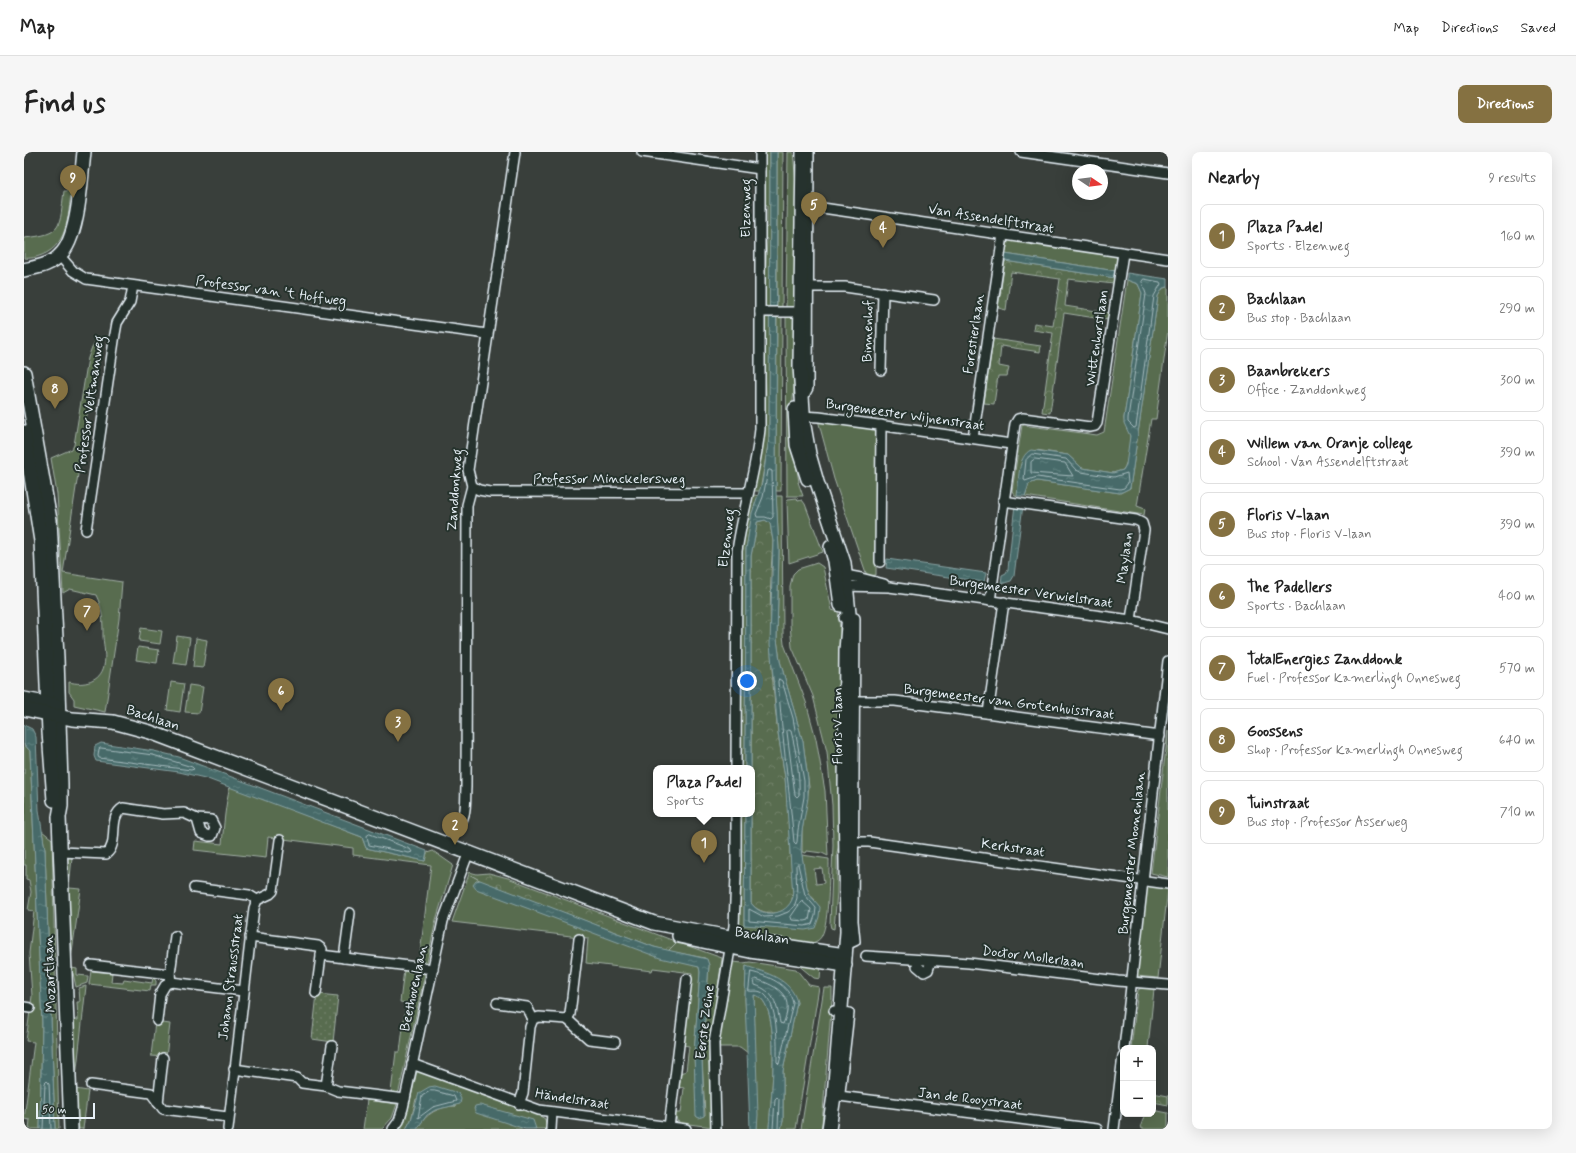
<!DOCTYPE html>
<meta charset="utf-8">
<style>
body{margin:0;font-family:Mynerve,sans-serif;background:#f6f6f6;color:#222}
.controls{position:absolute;right:12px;bottom:12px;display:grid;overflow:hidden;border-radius:8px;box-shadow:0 4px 16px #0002}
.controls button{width:36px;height:36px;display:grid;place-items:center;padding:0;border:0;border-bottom:1px solid #e0e0e0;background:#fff;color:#222;font:20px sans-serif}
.compass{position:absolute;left:1048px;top:12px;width:36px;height:36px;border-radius:50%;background:#fff;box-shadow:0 4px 16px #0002;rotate:103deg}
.scale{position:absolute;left:12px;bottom:10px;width:59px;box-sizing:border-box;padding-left:4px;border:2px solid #e8f1f8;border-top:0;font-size:11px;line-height:14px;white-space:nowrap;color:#e8f1f8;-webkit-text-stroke:3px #26332d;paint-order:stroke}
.you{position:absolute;left:723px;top:529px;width:14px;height:14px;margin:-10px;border:3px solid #fff;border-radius:50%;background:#1a73e8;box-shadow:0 0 0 6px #1a73e833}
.badge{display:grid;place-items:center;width:26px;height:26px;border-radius:50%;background:#857141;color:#fff;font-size:13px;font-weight:700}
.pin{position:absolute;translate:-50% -33px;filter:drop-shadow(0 1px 2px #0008)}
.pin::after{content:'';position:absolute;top:21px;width:14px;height:12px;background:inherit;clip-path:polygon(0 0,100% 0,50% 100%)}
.popup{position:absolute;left:629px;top:613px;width:102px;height:52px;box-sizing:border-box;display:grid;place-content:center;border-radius:8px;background:#fff;filter:drop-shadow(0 1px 3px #0005);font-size:13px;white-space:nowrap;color:#767676}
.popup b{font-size:15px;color:#222}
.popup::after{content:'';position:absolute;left:50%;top:100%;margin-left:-8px;border:8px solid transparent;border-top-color:#fff}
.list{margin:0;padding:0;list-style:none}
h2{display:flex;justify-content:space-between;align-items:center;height:52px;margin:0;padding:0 16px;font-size:17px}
h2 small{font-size:13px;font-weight:400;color:#767676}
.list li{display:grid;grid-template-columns:26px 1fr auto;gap:12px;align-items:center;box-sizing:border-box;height:64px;margin:0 8px 8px;padding:0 8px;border:1px solid #e0e0e0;border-radius:8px}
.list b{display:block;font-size:15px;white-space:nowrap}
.list p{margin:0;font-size:13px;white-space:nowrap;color:#767676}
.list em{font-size:13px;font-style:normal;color:#767676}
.map{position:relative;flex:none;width:1144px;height:977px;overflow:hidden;border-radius:8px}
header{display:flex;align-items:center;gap:24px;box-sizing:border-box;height:56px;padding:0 20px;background:#fff;border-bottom:1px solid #e0e0e0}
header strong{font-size:19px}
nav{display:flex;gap:22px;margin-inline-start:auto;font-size:14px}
.intro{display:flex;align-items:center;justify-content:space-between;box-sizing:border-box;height:96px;padding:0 24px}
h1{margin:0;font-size:28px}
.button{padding:10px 18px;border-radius:8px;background:#857141;color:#fff;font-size:14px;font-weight:700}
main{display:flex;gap:24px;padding:0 24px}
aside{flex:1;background:#fff;border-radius:8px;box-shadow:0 4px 16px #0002}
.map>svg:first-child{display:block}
.grass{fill:#596c4f;stroke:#a0aea4;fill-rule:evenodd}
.forest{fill:url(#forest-crowns);stroke:#a0aea4}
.park{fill:url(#park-dots);stroke:#a0aea4}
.water{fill:url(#water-ripples);stroke:#87a1a2}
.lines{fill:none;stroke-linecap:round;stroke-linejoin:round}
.shore{stroke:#a7bbbf;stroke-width:1}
.street-casing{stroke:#e8f1f8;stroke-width:12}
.secondary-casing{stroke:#e8f1f8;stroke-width:16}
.street{stroke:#26332d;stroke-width:9}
.secondary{stroke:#26332d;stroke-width:13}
.labels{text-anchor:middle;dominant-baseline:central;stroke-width:4;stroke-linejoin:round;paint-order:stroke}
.street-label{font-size:14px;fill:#e8f1f8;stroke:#26332d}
</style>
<header>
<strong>Map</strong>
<nav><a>Map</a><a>Directions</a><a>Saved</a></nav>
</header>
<div class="intro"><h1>Find us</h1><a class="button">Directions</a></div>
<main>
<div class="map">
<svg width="1144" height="977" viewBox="0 0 1144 977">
<defs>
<pattern id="forest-crowns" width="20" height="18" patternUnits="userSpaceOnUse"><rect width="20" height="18" fill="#596c4f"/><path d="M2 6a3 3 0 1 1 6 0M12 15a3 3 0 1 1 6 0" fill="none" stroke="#718169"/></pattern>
<pattern id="park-dots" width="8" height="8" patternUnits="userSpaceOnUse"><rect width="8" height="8" fill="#596c4f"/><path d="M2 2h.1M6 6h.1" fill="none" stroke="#718169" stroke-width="1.8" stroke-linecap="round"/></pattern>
<pattern id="water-ripples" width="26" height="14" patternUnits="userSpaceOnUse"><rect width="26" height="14" fill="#466b69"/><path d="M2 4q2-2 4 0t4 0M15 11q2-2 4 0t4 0" fill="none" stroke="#61817f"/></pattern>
</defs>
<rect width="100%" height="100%" fill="#393f3b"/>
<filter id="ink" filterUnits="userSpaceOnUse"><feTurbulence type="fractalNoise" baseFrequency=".025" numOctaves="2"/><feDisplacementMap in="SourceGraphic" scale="8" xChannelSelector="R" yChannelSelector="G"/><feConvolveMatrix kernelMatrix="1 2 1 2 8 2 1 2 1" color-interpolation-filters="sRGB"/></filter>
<g filter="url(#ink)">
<g class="grass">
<polygon points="742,0 746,0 746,156 740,153 743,87 740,85 740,78 743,75 743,53 740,51 741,18 738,16 738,12 741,11"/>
<polygon points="753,0 759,0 758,156 753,156"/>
<polygon points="764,0 769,0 773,42 772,152 770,155 762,156"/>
<path d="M45 33H48C44 59 46 92 18 103 13 105 6 107 0 106V86C40 82 35 76 40 39H44Z"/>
<polygon points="985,87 1095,103 1092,119 981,102"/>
<path d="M1103 128 1114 132 1118 141 1100 266C1100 273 1106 277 1106 283 1107 293 1104 310 1099 318L1089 321 1058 316 1044 303 1012 298 998 308 993 344 990 342 988 339 998 273 1073 283 1080 280Z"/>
<polygon points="1144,135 1144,178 1132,267 1127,267 1113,354 1121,357 1120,363 1001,344 1005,332 1013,329 1096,341 1106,336 1134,144 1139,136"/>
<polygon points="743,163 746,163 745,287 736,339 729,339 738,298 739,246 742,244 740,167"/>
<polygon points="758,163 757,339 752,339 753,164"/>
<polygon points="769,163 772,166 773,215 769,246 768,279 771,306 775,330 774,330 779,344 763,344 762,164"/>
<path d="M75 184 39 421 98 430 95 467 81 560 50 553V547L45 540V530C60 534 76 530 80 514 82 506 80 494 79 485 79 470 79 457 72 443L46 437 39 441 33 342 27 306 48 297 50 293 64 206 68 195Z"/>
<polygon points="794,268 853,274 852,423 843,424 841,418 810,327"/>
<polygon points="730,343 735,344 728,361 722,397 721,616 717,616 717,408 720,377 728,344"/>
<polygon points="752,344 758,344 759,483 760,492 782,550 792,587 801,639 804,704 798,701 783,699 782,701 778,700 778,679 785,635 779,590 756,509 753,487 755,398"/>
<polygon points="773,346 774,349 778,348 781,352 799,400 765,411 763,349 764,347"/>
<polygon points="793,411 799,415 808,458 814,460 818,494 816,689 813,701 813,740 810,777 807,776 806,772 809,693 808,653 803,600 789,544 768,495 766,472 766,434 769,422 774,417"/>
<polygon points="117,476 138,479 136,492 115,489"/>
<polygon points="153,484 166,486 162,513 149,511"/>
<polygon points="172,486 183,488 179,516 169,515"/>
<polygon points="114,495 135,498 133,511 112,508"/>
<polygon points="147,530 160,532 156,560 143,558"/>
<polygon points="165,533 179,535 175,561 161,560"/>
<polygon points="1144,579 1144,725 1127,721"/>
<polygon points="0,592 6,599 18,871 16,977 5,977 6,968 0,967 10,890 2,889 8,844 5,801 10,759 4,758 7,740 5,728 2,727 2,713 0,713"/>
<path d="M206 634 338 685 342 696 401 709 403 701 409 699 429 713 412 768 403 810H395L407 713 329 703V696L244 685 242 706 170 698 171 689 198 692C200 672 201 654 206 634Z"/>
<path d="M716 662H721L720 773 743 774 791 748C779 738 780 717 778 703L805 707C805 723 805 770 798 783 796 789 789 791 783 793L719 784 715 778ZM798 716 800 731 792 732 790 717Z"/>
<polygon points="18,679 28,687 35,977 31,977 21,698"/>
<polygon points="41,705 48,705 45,736 57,737 46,814"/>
<polygon points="445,722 456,728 454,728 675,815 676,820 670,902 673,965 681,963 678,906 685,813 681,806 644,799 653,790 698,806 685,904 688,975 657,971 653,969 651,961 657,961 660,936 654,935 656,921 662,919 665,894 659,893 668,821 629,816 628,819 562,811 564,786 428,770"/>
<polygon points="1123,733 1144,736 1134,826 1112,824"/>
<polygon points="715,801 797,813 796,827 790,826 773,812 726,803 710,804"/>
<polygon points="709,810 719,811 726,810 772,817 785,833 795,835 772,977 757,977 759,969 759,919 773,850 722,814 721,847 724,901 716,895 694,895"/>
<polygon points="48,816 53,817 53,823 64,824 63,831 52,835"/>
<polygon points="380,818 401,822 375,939 373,941 367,940 372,900 376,900 382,851 376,850"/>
<polygon points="67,819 88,821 87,830 99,831 100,827 128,831 129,825 132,829 132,833 127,833 126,839 65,832"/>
<polygon points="62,834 51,935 49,891 50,868 54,868 53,850 56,850 55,836"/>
<polygon points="800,836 808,836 808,847 798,972 797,977 777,977"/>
<polygon points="1117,836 1130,837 1124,896 1107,896 1114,838"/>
<path d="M730 843C760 847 746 954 745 977H733Z"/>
<polygon points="131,870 146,872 142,905 127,904"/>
<path d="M393 919 513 962 521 967 523 977H393C401 962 415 954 432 954L392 947 387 968 382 977H376L384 958Z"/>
<polygon points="51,937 64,939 59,977 55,977"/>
<polygon points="343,948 373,952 368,966 358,977 339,977"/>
<polygon points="1129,958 1144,961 1144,977 1118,977 1117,973 1121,962 1129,962"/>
</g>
<g class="forest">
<polygon points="981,109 1091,126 1090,132 1044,127 1041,154 1085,161 1084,168 1040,161 1026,261 1018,260 1029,181 1009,178 1010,171 1029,174 1036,127 987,120 982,158 974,156"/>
<polygon points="969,187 1017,194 1016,200 977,194 975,214 985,216 983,224 974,224 970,252 960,251"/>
<path d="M741 368 746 371 749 389C744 453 746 518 754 581 756 596 759 611 761 626 764 651 765 676 766 702 767 713 771 736 768 747 764 766 736 764 727 751V404C729 392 732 382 733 370Z"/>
<polygon points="445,720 453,722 465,721 484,726 653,790 644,799 630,795 459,730 445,722"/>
<polygon points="1129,941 1144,944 1144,953 1129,950"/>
</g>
<polygon class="park" points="293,842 314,844 309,890 288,887"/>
<g class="water">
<path d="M746 0H753L752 339 755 398 753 487 756 509 779 590 784 628V646L778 679 777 697 783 735 785 742 796 755 795 765 791 776 781 778 720 773 721 662H727V751C738 767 763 764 769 745L761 625 754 580 746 492 749 389 746 371 741 368 733 370C732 382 729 392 727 404V616H721L722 397 728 361 738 331 745 287Z"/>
<polygon points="981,102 1092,119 1091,126 981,109"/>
<path d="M1103 121 1144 127V135L1139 136 1134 144 1106 336 1096 341 1013 329 1005 332 1001 344H993C995 330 993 304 1007 298L1044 303 1058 316 1089 321 1099 318 1102 313 1106 284 1100 271V266L1118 141 1114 132 1103 128Z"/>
<polygon points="991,352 999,353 990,424 987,429 977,432 978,423 982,421 984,417"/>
<polygon points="863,407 962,421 960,430 862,416"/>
<polygon points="0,573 8,577 12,585 15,658 21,698 31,977 16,977 18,871 6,599 0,592"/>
<polygon points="77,591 130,599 155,605 403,699 401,709 342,696 338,685 181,626 155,620 72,609 70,604 71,594"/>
<polygon points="456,728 630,795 683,807 685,813 678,906 680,964 675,966 672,964 670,902 676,820 675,815 636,806 452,737 449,733 452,729"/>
<path d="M722 814C743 821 767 827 773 850L759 919V969L757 977H745C746 954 760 847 730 843L734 963 733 977H726L721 847Z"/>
<polygon points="411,934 434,941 437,947 436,952 411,958 403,963 393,977 382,977 387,968 395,941 405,935"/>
<polygon points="456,953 509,968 512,977 501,977 452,961 450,957 451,954"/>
</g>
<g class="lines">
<g class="shore">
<polygon points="1120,127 1136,130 1137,132 1130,144 1112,275 1110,276 1104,270 1104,266 1122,142 1118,130"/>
<polygon points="1008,302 1042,307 1052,318 1057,320 1090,325 1103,321 1104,331 1100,336 1096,337 1013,325 1001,329 1000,327 1002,308"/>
<polygon points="1011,307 1041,311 1049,324 1007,321 1007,310"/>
<polygon points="746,318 748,319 749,365 747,367 741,365 733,365 732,362 739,345 744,319"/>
<path d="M755 527 758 529 769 566 780 629V645L774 678 773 690 772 692 770 690C765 636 758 583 754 530Z"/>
<path d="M765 578 767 579C772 599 776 622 775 643L773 645 771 643 763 580Z"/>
<polygon points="77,596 129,603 168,615 170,617 167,618 75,606 74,604 75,597"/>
<polygon points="346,682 386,697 388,700 385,701 345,693 343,684"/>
<polygon points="774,712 781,743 792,756 791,764 788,772 781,774 725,769 725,757 740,765 754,764 764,760 770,755 773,746 772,714"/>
<polygon points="778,749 787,757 785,768 781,769 768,768 767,765"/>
<path d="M727 820C744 824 765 832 769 851L755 912 753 910C753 894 755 849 737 840 733 838 729 840 725 839Z"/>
<path d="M732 827C756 835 771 845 759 872L756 871C753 852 750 839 731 833L730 829Z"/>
<polygon points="411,939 430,944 432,949 409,955 394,966 398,944 406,939"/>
<polyline points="19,977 21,931 23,929 25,931 27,977"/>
<polyline points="749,977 751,947 753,945 755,947 754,977"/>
</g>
<defs>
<g id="street">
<polyline points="618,0 736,17"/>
<polyline points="997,0 1144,21"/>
<polyline points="785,54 1144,107"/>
<polyline points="36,104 49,119 62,127 463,182"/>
<polyline points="785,135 821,135 910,148"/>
<polyline points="736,160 777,160"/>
<polyline points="857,218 859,140"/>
<polyline points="778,247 784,236 785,0"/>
<polyline points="775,264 795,265 847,272 987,292"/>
<polyline points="949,286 979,83"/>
<polyline points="448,334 455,338 466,340 724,341"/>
<polyline points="979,349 1112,368 1118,371 1120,378 1107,468"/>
<polyline points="62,378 91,182 93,171 106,150 109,134"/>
<polyline points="856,410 857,273"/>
<polyline points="816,422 837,426 860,432"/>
<polyline points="818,434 865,435 1107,468 1144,477"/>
<polyline points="966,449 991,272 994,267 999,266 1066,275 1071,274 1073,271 1099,101"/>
<polyline points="820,466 831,466 829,769 831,789 822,793"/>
<polyline points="830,549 871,549 1136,584"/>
<polyline points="964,561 980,450"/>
<path d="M712 616 713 399C719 357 732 318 736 277V0"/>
<path d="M431 676C444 668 441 649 442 635L443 353 448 334 444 318 491 0"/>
<polyline points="829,690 845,690 1144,732"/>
<path d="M37 700 82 702C96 692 83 665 99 656L139 662 160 661 173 667 187 668 191 676 188 684H185L177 681 173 667"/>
<polyline points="170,736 225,743 233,748"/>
<polyline points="151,784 146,822 147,830 219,839"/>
<polyline points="226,785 294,794 298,797 292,841"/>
<polyline points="297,803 409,817"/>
<polyline points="842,804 945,811 1094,829 1144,833"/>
<polyline points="320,806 326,761"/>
<polyline points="894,808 893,814 900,820 904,818 907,809"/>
<polyline points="67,813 146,822"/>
<polyline points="473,851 503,855 509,867"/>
<polyline points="0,855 6,856"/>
<polyline points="810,859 825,861 816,940"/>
<polyline points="543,867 546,862 555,787"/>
<polyline points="543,867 565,887 591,890"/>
<polyline points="133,869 136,842 142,832 147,830"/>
<polyline points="1100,896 1144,509"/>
<polyline points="388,912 515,958 662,977"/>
<polyline points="210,917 273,926 278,931 302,934 314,939 381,947"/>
<polyline points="67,933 127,941 139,957 204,965"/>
<polyline points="302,934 308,894"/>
<polyline points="815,944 1073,977"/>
<polyline points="134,951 139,906"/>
<polyline points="495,952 499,941 506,875 509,867 515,865 543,867"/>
<polyline points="645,975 663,827"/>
<polyline points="204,977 230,756 233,748 246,742 249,739 256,688"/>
<polyline points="369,977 375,969 379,956 419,769 444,702"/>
<polyline points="527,977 528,960"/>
<polyline points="692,977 690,891 710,774 712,724 712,662"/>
<polyline points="1090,977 1099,904"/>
</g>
<g id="secondary">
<polyline points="779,0 776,214 780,274 785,302 793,330 820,411 825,462 822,498 821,640 823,780 810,944 805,977"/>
<path d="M0 118C13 115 27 113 36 103 55 86 57 25 60 0"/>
<polyline points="0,221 26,368 33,506 37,632 37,654 35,665 47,977"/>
<polyline points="771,257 773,293 784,327"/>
<polyline points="0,280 17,389 25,580 30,648"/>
<polyline points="807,395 811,409 817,453"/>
<polyline points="0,547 32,553"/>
<polyline points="0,557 48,567 89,570 126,580 630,771 727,789 821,803"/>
<polyline points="655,784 726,799 821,813"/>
</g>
</defs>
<use href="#street" class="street-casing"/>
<use href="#secondary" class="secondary-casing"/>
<use href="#street" class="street"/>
<use href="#secondary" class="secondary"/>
</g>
</g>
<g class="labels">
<g class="street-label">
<text transform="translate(722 56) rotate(-90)">Elzenweg</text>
<text transform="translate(967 67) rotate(9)">Van Assendelftstraat</text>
<text transform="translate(247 139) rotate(8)">Professor van 't Hoffweg</text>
<text transform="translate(844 179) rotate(-89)">Binnenhof</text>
<text transform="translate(950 182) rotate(-82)">Forestierlaan</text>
<text transform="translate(1073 186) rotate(-82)">Wittenhorstlaan</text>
<text transform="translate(66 252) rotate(-82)">Professor Veltmanweg</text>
<text transform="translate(881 263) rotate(8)">Burgemeester Wijnenstraat</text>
<text x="585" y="327">Professor Minckelersweg</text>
<text transform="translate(431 338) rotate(-86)">Zanddonkweg</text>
<text transform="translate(703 386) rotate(-83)">Elzenweg</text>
<text transform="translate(1101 406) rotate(-83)">Maylaan</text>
<text transform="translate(1007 440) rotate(8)">Burgemeester Verwielstraat</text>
<text transform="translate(985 550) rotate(7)">Burgemeester van Grotenhuisstraat</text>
<text transform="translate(129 566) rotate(18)">Bachlaan</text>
<text transform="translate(814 574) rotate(-90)">Floris V-laan</text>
<text transform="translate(989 696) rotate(8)">Kerkstraat</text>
<text transform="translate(1108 701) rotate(-84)">Burgemeester Moonenlaan</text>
<text transform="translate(738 784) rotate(9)">Bachlaan</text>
<text transform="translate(1009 805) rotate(7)">Doctor Mollerlaan</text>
<text transform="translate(26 822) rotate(-92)">Mozartlaan</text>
<text transform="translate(207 825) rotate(-83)">Johann Straussstraat</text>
<text transform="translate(390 836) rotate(-78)">Beethovenlaan</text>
<text transform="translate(681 870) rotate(-83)">Eerste Zeine</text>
<text transform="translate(548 947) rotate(9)">Händelstraat</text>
<text transform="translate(946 947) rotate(7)">Jan de Rooystraat</text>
</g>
</g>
</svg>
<div class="controls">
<button>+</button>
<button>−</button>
</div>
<svg class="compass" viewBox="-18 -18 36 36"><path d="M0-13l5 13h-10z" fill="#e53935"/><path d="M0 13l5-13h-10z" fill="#767676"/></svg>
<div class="scale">50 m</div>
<div class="you"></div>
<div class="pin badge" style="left:680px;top:711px">1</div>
<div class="popup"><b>Plaza Padel</b>Sports</div>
<div class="pin badge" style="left:431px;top:693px">2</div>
<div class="pin badge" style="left:374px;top:590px">3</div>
<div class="pin badge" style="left:859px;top:96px">4</div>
<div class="pin badge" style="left:790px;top:73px">5</div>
<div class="pin badge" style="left:257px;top:559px">6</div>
<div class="pin badge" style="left:63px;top:479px">7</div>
<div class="pin badge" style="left:31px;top:257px">8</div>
<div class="pin badge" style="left:49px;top:46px">9</div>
</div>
<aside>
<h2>Nearby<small>9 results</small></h2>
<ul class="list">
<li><span class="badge">1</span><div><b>Plaza Padel</b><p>Sports · Elzenweg</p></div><em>160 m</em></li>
<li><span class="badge">2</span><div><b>Bachlaan</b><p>Bus stop · Bachlaan</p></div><em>290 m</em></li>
<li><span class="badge">3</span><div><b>Baanbrekers</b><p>Office · Zanddonkweg</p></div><em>300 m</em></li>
<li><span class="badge">4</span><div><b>Willem van Oranje college</b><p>School · Van Assendelftstraat</p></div><em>390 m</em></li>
<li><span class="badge">5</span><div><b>Floris V-laan</b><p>Bus stop · Floris V-laan</p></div><em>390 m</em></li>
<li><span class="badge">6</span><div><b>The Padellers</b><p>Sports · Bachlaan</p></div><em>400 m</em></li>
<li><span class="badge">7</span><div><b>TotalEnergies Zanddonk</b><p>Fuel · Professor Kamerlingh Onnesweg</p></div><em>570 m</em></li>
<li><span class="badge">8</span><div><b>Goossens</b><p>Shop · Professor Kamerlingh Onnesweg</p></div><em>640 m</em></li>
<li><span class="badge">9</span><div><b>Tuinstraat</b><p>Bus stop · Professor Asserweg</p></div><em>710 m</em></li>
</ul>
</aside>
</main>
